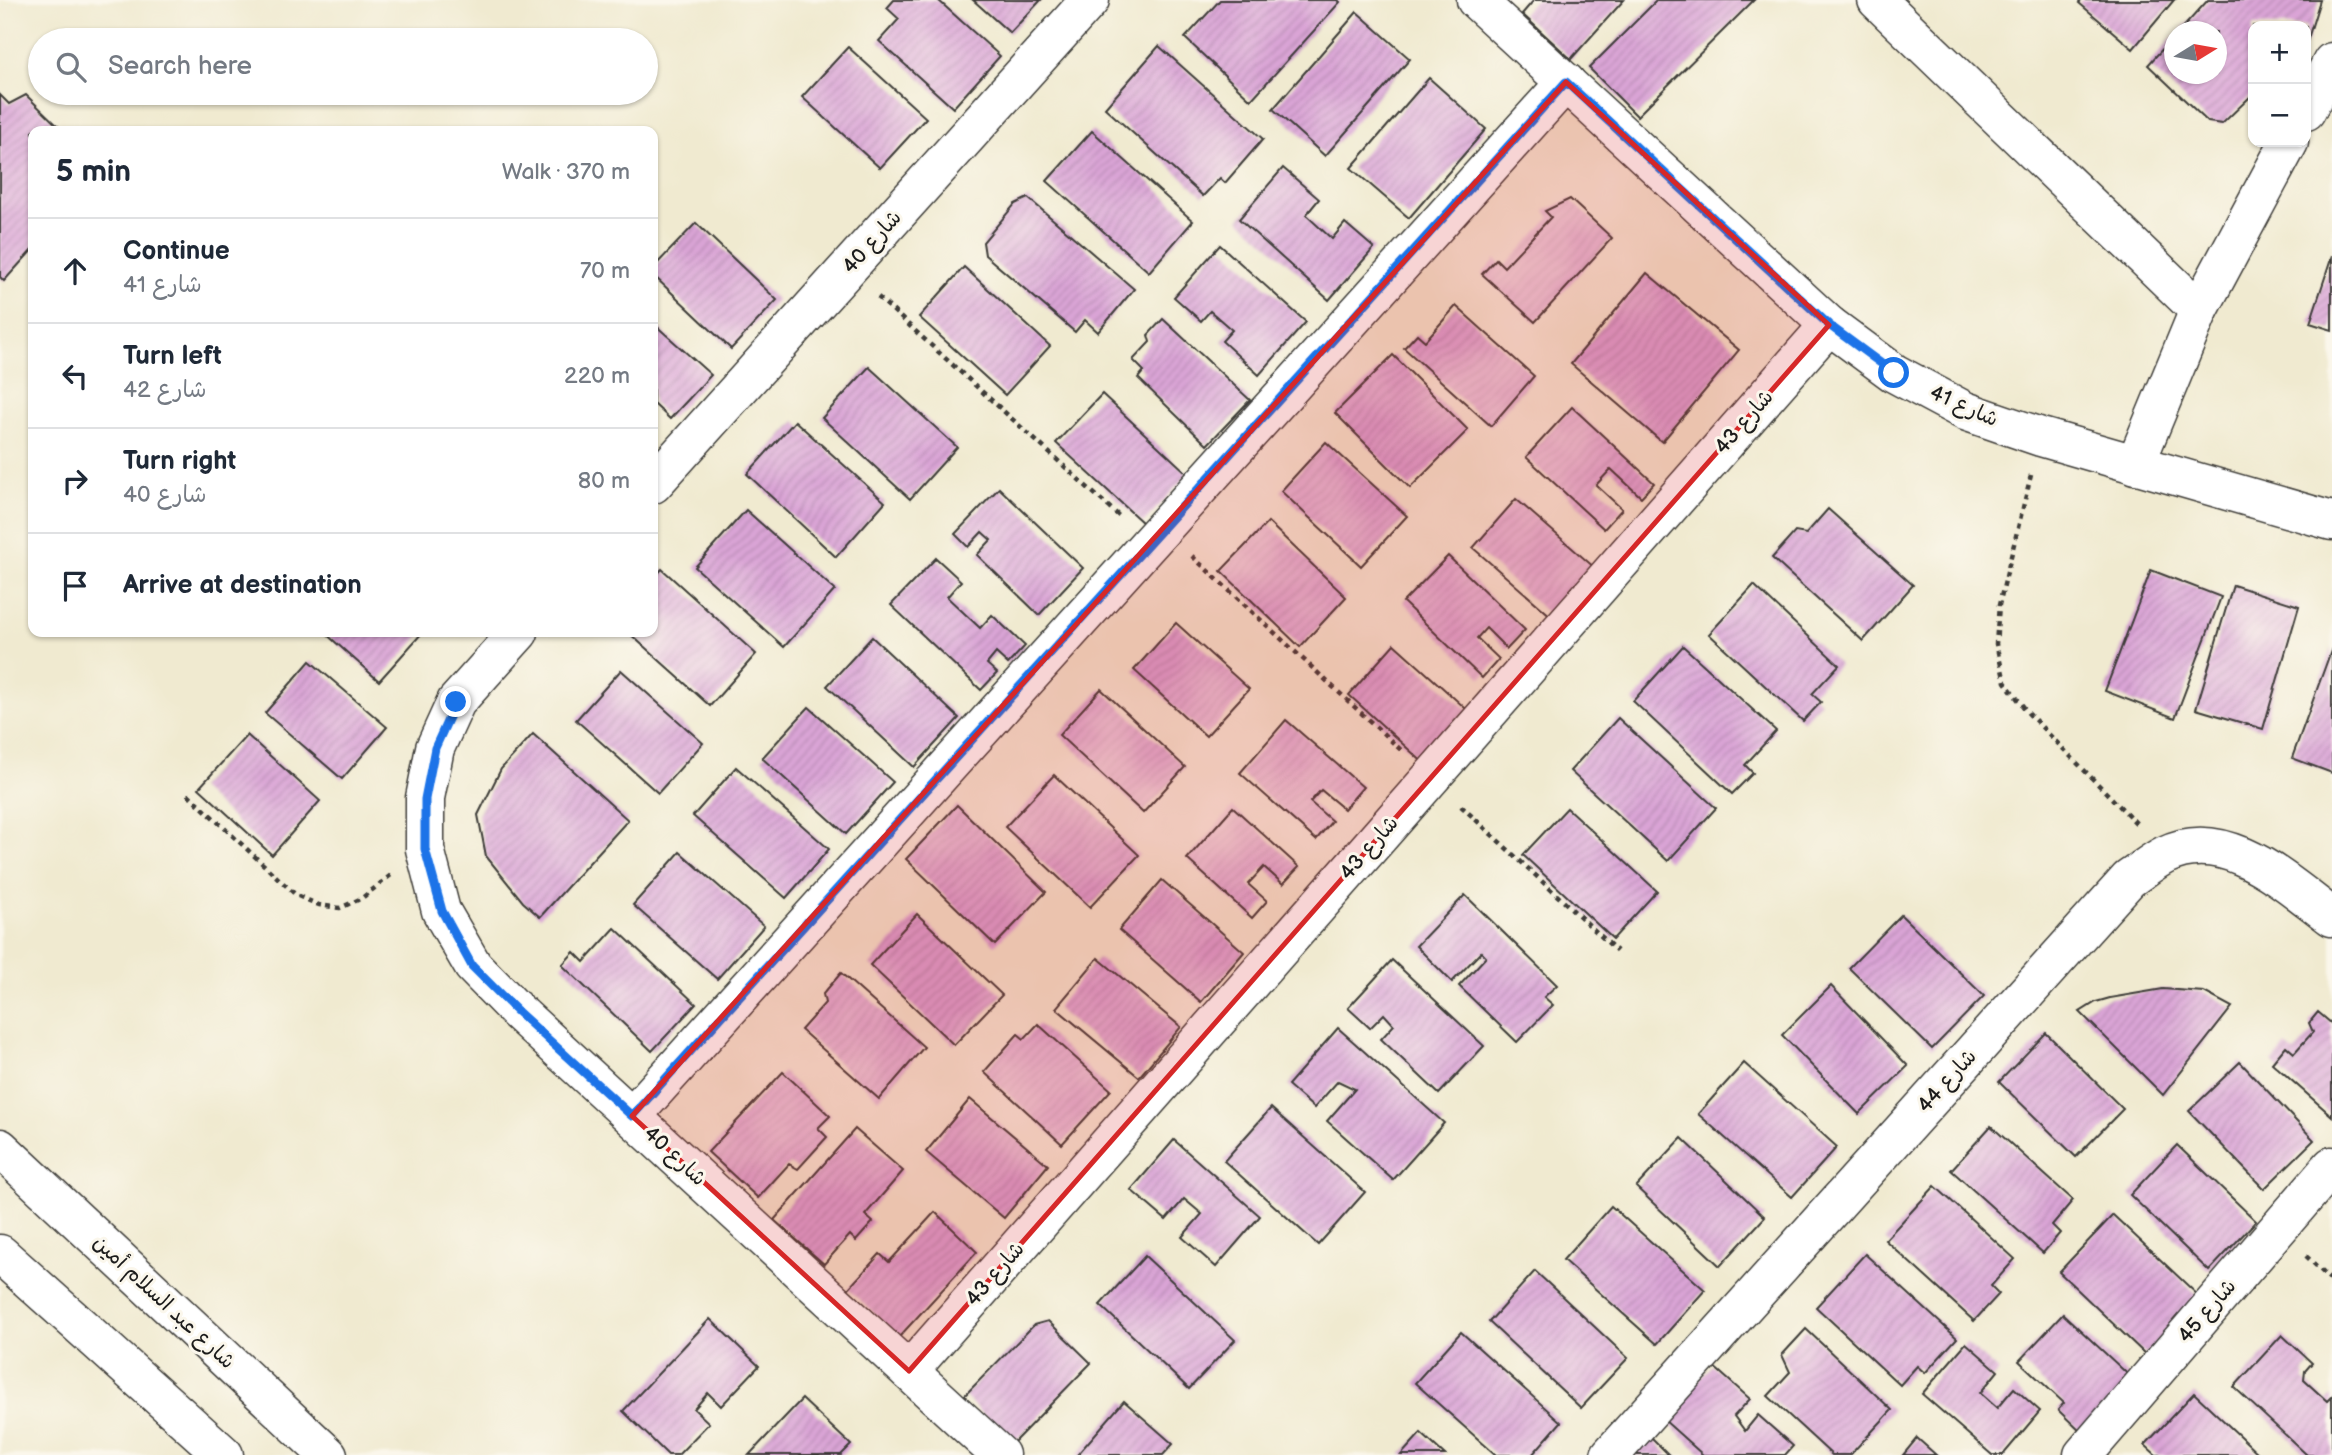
<!DOCTYPE html>
<meta charset="utf-8">
<style>
body{margin:0;font-family:"Balsamiq Sans","Playpen Sans Arabic",sans-serif;background:#f6f6f7;color:#1f2937}
.controls{position:absolute;right:21px;top:21px;display:grid;overflow:hidden;border-radius:14px;box-shadow:0 2px 5px #0004}
.controls button{width:63px;height:63px;display:grid;place-items:center;padding:0;border:0;border-bottom:2px solid #e0e1e3;background:#fff;color:#1f2937;font:35px sans-serif}
.compass{position:absolute;left:2164px;top:21px;width:63px;height:63px;border-radius:50%;background:#fff;box-shadow:0 2px 5px #0004;rotate:79deg}
.stop{position:absolute;width:21px;height:21px;margin:-16px;border:5px solid #1a73e8;border-radius:50%;background:#fff}
.stop.end{background:#1a73e8;border-color:#fff;box-shadow:0 2px 7px #0008}
.list{margin:0;padding:0;list-style:none}
h2{display:flex;justify-content:space-between;align-items:center;height:91px;margin:0;padding:0 28px;font-size:30px}
h2 small{font-size:23px;font-weight:400;color:#747a83}
.list li{display:grid;grid-template-columns:46px 1fr auto;gap:21px;align-items:center;box-sizing:border-box;height:105px;padding:0 28px;border-top:2px solid #e0e1e3}
.list b{display:block;font-size:26px;white-space:nowrap}
.list p{margin:0;font-size:23px;white-space:nowrap;color:#747a83}
.list em{font-size:23px;font-style:normal;color:#747a83}
.icon{flex:none;width:38px;height:38px;fill:none;stroke:currentColor;stroke-width:2;stroke-linecap:round;stroke-linejoin:round}
.map{position:relative;flex:none;width:2332px;height:1455px;overflow:hidden}
.search{position:absolute;background:#fff;box-shadow:0 2px 5px #0004;left:28px;top:28px;width:630px;height:77px;display:flex;align-items:center;gap:18px;box-sizing:border-box;padding:0 24px;border-radius:38px;color:#747a83;font-size:26px}
.panel{position:absolute;background:#fff;box-shadow:0 2px 5px #0004;left:28px;top:126px;width:630px;height:511px;border-radius:14px}
.map>svg:first-child{display:block}
.building{fill:url(#building-hatch)}
.lines{fill:none;stroke-linecap:round;stroke-linejoin:round}
.minor-casing{stroke:#3c3b37;stroke-width:41}
.tertiary-casing{stroke:#3c3b37;stroke-width:41}
.path{stroke:#3c3b37;stroke-width:4.5;stroke-dasharray:5 5;stroke-linecap:butt}
.minor{stroke:#fff;stroke-width:38}
.tertiary{stroke:#fff;stroke-width:38}
.route{stroke:#1a73e8;stroke-width:9}
.marked{fill:#d62828;fill-opacity:0.2;stroke:#d62828;stroke-width:5;stroke-linejoin:round}
.labels{text-anchor:middle;dominant-baseline:central;stroke-width:6;stroke-linejoin:round;paint-order:stroke}
.street-label{font-size:21px;fill:#1c1c1c;stroke:#fbf7ec}
</style>
<div class="map">
<svg width="2332" height="1455" viewBox="0 0 2332 1455">
<defs>
<pattern id="building-hatch" width="6" height="6" patternUnits="userSpaceOnUse" patternTransform="scale(1.75)"><rect width="6" height="6" fill="#daa4d6"/><path d="M-1 1l2-2M0 6l6-6M5 7l2-2" fill="none" stroke="#ba8db7"/></pattern>
</defs>
<rect width="100%" height="100%" fill="#fbf7ec"/>
<filter id="ink" filterUnits="userSpaceOnUse"><feTurbulence type="fractalNoise" baseFrequency=".0143" numOctaves="2"/><feDisplacementMap in="SourceGraphic" scale="14" xChannelSelector="R" yChannelSelector="G"/><feConvolveMatrix kernelMatrix="1 2 1 2 8 2 1 2 1" color-interpolation-filters="sRGB"/></filter>
<filter id="wash" filterUnits="userSpaceOnUse"><feTurbulence type="fractalNoise" baseFrequency=".00686" numOctaves="4" result="noise"/><feDisplacementMap in="SourceGraphic" scale="28" xChannelSelector="R" yChannelSelector="G"/><feGaussianBlur stdDeviation="1.57" result="paint"/><feColorMatrix in="noise" values="0 0 0 0 0 0 0 0 0 0 0 0 0 0 0 0 0 1.4 0 .05"/><feComposite in="paint" operator="in"/></filter>
<g filter="url(#wash)">
<rect width="100%" height="100%" fill="#f0ead0"/>
<g id="blocks">
<g class="building">
<polygon points="894,0 938,0 1000,56 953,108 879,41 899,19 887,8"/>
<polygon points="973,0 1041,0 1010,33"/>
<polygon points="1220,0 1338,0 1340,2 1251,100 1185,38"/>
<polygon points="1534,0 1624,0 1571,59 1522,14"/>
<polygon points="1657,0 1754,0 1637,116 1589,68"/>
<polygon points="2082,0 2174,0 2133,49 2079,3"/>
<polygon points="2208,0 2320,0 2306,45 2306,26 2253,26 2253,94 2222,124 2208,122 2148,65 2174,36 2174,74 2216,74 2216,32 2179,32"/>
<polygon points="1357,12 1410,59 1325,156 1273,109"/>
<polygon points="1159,46 1263,139 1225,183 1220,178 1203,196 1105,108"/>
<polygon points="848,47 926,118 880,168 802,97"/>
<polygon points="1429,78 1486,129 1409,218 1351,168"/>
<polygon points="0,95 9,104 26,95 63,131 33,131 33,249 4,281 0,277"/>
<polygon points="1092,131 1193,221 1149,272 1047,181"/>
<polygon points="1283,168 1319,199 1306,215 1332,239 1345,223 1374,248 1329,300 1239,219"/>
<polygon points="1028,198 1134,289 1098,332 1085,320 1075,332 985,255 983,242 1015,204"/>
<polygon points="1570,199 1612,238 1535,322 1482,274 1496,259 1504,267 1551,217 1545,211"/>
<polygon points="696,223 777,300 731,349 653,275 653,268"/>
<polygon points="1220,245 1306,322 1259,375 1222,341 1232,330 1210,311 1201,321 1174,297"/>
<polygon points="2332,256 2332,330 2310,323"/>
<polygon points="964,267 1050,346 1005,395 919,317"/>
<polygon points="1647,273 1739,350 1662,442 1571,364"/>
<polygon points="1456,306 1534,376 1491,426 1404,348 1417,334 1425,341"/>
<polygon points="1163,319 1250,400 1207,445 1138,378 1144,371 1133,360 1150,342 1148,335"/>
<polygon points="653,323 711,375 670,419 653,403"/>
<polygon points="1393,355 1468,430 1410,488 1335,413"/>
<polygon points="869,367 957,447 910,499 822,418"/>
<polygon points="1102,394 1188,474 1143,523 1056,443"/>
<polygon points="1572,407 1654,483 1641,497 1611,469 1596,485 1622,509 1604,529 1526,457"/>
<polygon points="795,421 885,502 836,557 747,474"/>
<polygon points="1326,442 1407,516 1361,566 1281,491"/>
<polygon points="999,488 1083,568 1039,615 977,555 991,540 982,532 968,547 955,534"/>
<polygon points="1516,499 1595,568 1552,617 1473,548"/>
<polygon points="1828,509 1913,585 1863,641 1772,558 1795,532 1806,534"/>
<polygon points="746,510 835,590 784,647 695,567"/>
<polygon points="1268,522 1346,597 1300,647 1221,571"/>
<polygon points="1448,556 1525,630 1507,649 1486,628 1477,638 1499,659 1482,678 1403,602"/>
<polygon points="936,558 961,581 947,597 980,628 992,615 1025,646 1008,664 996,653 987,664 997,673 981,690 891,605"/>
<polygon points="662,569 756,654 710,706 628,632 653,632 653,579"/>
<polygon points="2151,570 2221,597 2175,718 2105,691"/>
<polygon points="1754,585 1839,665 1812,694 1821,702 1803,721 1709,634"/>
<polygon points="2233,585 2299,606 2263,729 2196,709"/>
<polygon points="1176,623 1249,689 1206,736 1134,670"/>
<polygon points="324,632 423,632 379,681"/>
<polygon points="872,637 959,718 914,767 827,686"/>
<polygon points="1394,644 1474,716 1428,767 1349,695"/>
<polygon points="1683,646 1776,731 1745,765 1753,773 1732,794 1633,701"/>
<polygon points="2332,648 2332,773 2292,758"/>
<polygon points="310,661 387,727 342,779 265,713"/>
<polygon points="621,670 703,743 658,793 576,720"/>
<polygon points="1101,689 1185,767 1143,813 1059,735"/>
<polygon points="809,707 893,782 846,834 762,758"/>
<polygon points="1618,718 1716,808 1668,861 1570,771"/>
<polygon points="1286,720 1363,787 1344,809 1321,790 1310,802 1332,821 1316,840 1240,773"/>
<polygon points="533,734 628,820 540,917 523,902 486,856 478,815 501,769"/>
<polygon points="247,735 320,801 272,855 199,788"/>
<polygon points="736,767 829,849 786,898 693,816"/>
<polygon points="1054,775 1139,855 1090,907 1005,827"/>
<polygon points="957,805 1046,892 995,945 906,859"/>
<polygon points="1233,807 1299,867 1283,884 1264,867 1248,884 1267,901 1252,918 1187,859"/>
<polygon points="1567,808 1657,891 1613,939 1523,855"/>
<polygon points="680,852 764,926 717,979 633,905"/>
<polygon points="1162,880 1244,952 1201,1002 1119,930"/>
<polygon points="1465,895 1557,985 1544,997 1553,1005 1517,1042 1459,986 1486,957 1481,952 1452,982 1416,946"/>
<polygon points="917,914 1002,995 954,1045 870,965"/>
<polygon points="1901,915 1984,996 1932,1049 1849,968"/>
<polygon points="615,928 696,1004 652,1051 562,965 574,952 584,962"/>
<polygon points="1098,958 1181,1027 1139,1077 1056,1008"/>
<polygon points="1392,960 1484,1046 1439,1094 1381,1039 1394,1025 1384,1014 1370,1028 1348,1008"/>
<polygon points="841,973 924,1047 879,1099 801,1030 825,1003 823,994"/>
<polygon points="1831,986 1908,1066 1859,1114 1782,1035"/>
<polygon points="2163,989 2204,992 2232,1007 2163,1095 2080,1012 2096,1002 2110,998"/>
<polygon points="2318,1012 2332,1024 2332,1116 2272,1063 2286,1046 2294,1053 2313,1032 2309,1023"/>
<polygon points="1038,1024 1111,1090 1062,1144 984,1072 1018,1034 1024,1039"/>
<polygon points="1338,1028 1444,1123 1393,1180 1327,1121 1355,1089 1338,1081 1314,1108 1288,1085"/>
<polygon points="2046,1033 2123,1109 2076,1157 1999,1082"/>
<polygon points="2240,1062 2314,1140 2264,1189 2189,1111"/>
<polygon points="1744,1063 1837,1147 1792,1197 1698,1114"/>
<polygon points="783,1072 830,1116 818,1128 827,1137 798,1169 789,1164 758,1198 708,1152"/>
<polygon points="970,1099 1048,1165 1004,1218 926,1152"/>
<polygon points="1271,1108 1365,1192 1318,1245 1224,1161"/>
<polygon points="1991,1126 2073,1200 2052,1225 2060,1233 2043,1253 1951,1170"/>
<polygon points="855,1129 903,1171 865,1215 873,1222 856,1241 850,1235 824,1264 774,1220"/>
<polygon points="1682,1138 1765,1217 1720,1266 1636,1187"/>
<polygon points="1174,1140 1260,1216 1216,1267 1182,1237 1202,1214 1184,1199 1166,1220 1131,1190"/>
<polygon points="2177,1145 2256,1221 2209,1271 2130,1195"/>
<polygon points="1935,1186 2015,1259 1991,1286 1999,1294 1974,1321 1885,1240"/>
<polygon points="1611,1206 1705,1290 1657,1344 1563,1260"/>
<polygon points="935,1212 977,1252 899,1337 848,1289 880,1254 889,1262"/>
<polygon points="2113,1215 2201,1298 2146,1355 2059,1272"/>
<polygon points="1865,1254 1957,1338 1925,1373 1917,1366 1900,1385 1816,1307"/>
<polygon points="1145,1256 1235,1340 1189,1389 1100,1305"/>
<polygon points="1535,1271 1628,1358 1581,1408 1489,1322"/>
<polygon points="2063,1314 2134,1380 2084,1435 2058,1410 2064,1403 2019,1361"/>
<polygon points="710,1319 759,1366 721,1406 708,1393 694,1409 709,1423 678,1455 668,1455 623,1411"/>
<polygon points="1048,1321 1091,1363 1012,1444 964,1396 1034,1325"/>
<polygon points="1806,1329 1892,1410 1850,1455 1832,1455 1768,1396 1790,1372 1782,1355"/>
<polygon points="1461,1332 1561,1422 1532,1455 1496,1455 1415,1383"/>
<polygon points="2282,1335 2312,1363 2305,1371 2304,1380 2327,1401 2332,1396 2332,1455 2307,1455 2234,1387"/>
<polygon points="1966,1343 1998,1371 1980,1393 1997,1408 2014,1388 2040,1411 2003,1455 1992,1455 1922,1394"/>
<polygon points="1712,1365 1750,1399 1734,1416 1745,1431 1758,1415 1793,1446 1785,1455 1703,1455 1664,1420"/>
<polygon points="2194,1393 2260,1455 2156,1455 2145,1445"/>
<polygon points="802,1399 851,1445 841,1455 749,1455"/>
<polygon points="1124,1401 1173,1444 1163,1455 1077,1455"/>
<polygon points="1421,1433 1445,1455 1401,1455"/>
<polygon points="1650,1436 1669,1455 1632,1455"/>
<polygon points="1917,1438 1936,1455 1903,1455"/>
</g>
</g>
</g>
<g filter="url(#ink)">
<use href="#blocks" fill-opacity="0" stroke="#3c3b37" stroke-width="2"/>
<g class="lines">
<defs>
<g id="minor">
<polyline points="1476,0 1829,325 1894,373 1965,411 2041,437 2332,521"/>
<polyline points="1877,0 2199,310"/>
<polyline points="2306,111 2332,62"/>
<polyline points="2135,465 2199,310 2289,142"/>
<polyline points="653,484 1090,0"/>
<polyline points="519,632 456,702 435,748 425,798 425,849 441,911 473,966 517,1011 1000,1455"/>
<polyline points="632,1116 1566,82"/>
<polyline points="909,1371 1829,325"/>
<path d="M1610 1455 2129 879C2141 871 2153 861 2165 855 2226 825 2286 883 2332 917"/>
<polyline points="2083,1455 2332,1166"/>
</g>
<g id="tertiary">
<polyline points="0,1148 328,1455"/>
<polyline points="0,1254 224,1455"/>
</g>
</defs>
<use href="#minor" class="minor-casing"/>
<use href="#tertiary" class="tertiary-casing"/>
<g class="path">
<polyline points="878,297 1120,517"/>
<polyline points="2031,475 1999,605 1996,644 2005,682 2028,713 2138,825"/>
<polyline points="1192,556 1401,750"/>
<polyline points="188,794 296,895 319,905 340,908 362,898 391,875"/>
<polyline points="1461,806 1617,951"/>
<polyline points="2306,1256 2332,1281"/>
</g>
<use href="#minor" class="minor"/>
<use href="#tertiary" class="tertiary"/>
</g>
</g>
<g class="lines" filter="url(#ink)">
<polyline class="route" points="456,702 435,748 425,799 425,849 442,911 472,966 517,1011 632,1116 1566,82 1829,325 1894,373"/>
</g>
<path class="marked" d="M1566 82 1829 325 909 1371 632 1116Z"/>
<g class="labels">
<g class="street-label">
<text transform="translate(872 242) rotate(-48)">شارع 40</text>
<text transform="translate(1964 406) rotate(24)">شارع 41</text>
<text transform="translate(1744 422) rotate(-49)">شارع 43</text>
<text transform="translate(1369 848) rotate(-49)">شارع 43</text>
<text transform="translate(1947 1081) rotate(-48)">شارع 44</text>
<text transform="translate(675 1156) rotate(43)">شارع 40</text>
<text transform="translate(995 1274) rotate(-49)">شارع 43</text>
<text transform="translate(164 1302) rotate(43)">شارع عبد السلام أمين</text>
<text transform="translate(2207 1311) rotate(-49)">شارع 45</text>
</g>
</g>
</svg>
<div class="controls">
<button>+</button>
<button>−</button>
</div>
<svg class="compass" viewBox="-18 -18 36 36"><path d="M0-13l5 13h-10z" fill="#e53935"/><path d="M0 13l5-13h-10z" fill="#747a83"/></svg>
<div class="stop" style="left:1894px;top:373px"></div>
<div class="stop end" style="left:456px;top:702px"></div>
<div class="search"><svg class="icon" aria-label="search" viewBox="0 0 24 24"><circle cx="10" cy="10" r="6"/><path d="M15 15l6 6"/></svg>Search here</div>
<section class="panel">
<h2>5 min<small>Walk · 370 m</small></h2>
<ul class="list">
<li><svg class="icon" aria-label="ahead" viewBox="0 0 24 24"><path d="M12 20V5M6 11l6-6 6 6"/></svg><div><b>Continue</b><p>شارع 41</p></div><em>70 m</em></li>
<li><svg class="icon" aria-label="left" viewBox="0 0 24 24"><path d="M17 20v-9H6M10 6l-5 5 5 5"/></svg><div><b>Turn left</b><p>شارع 42</p></div><em>220 m</em></li>
<li><svg class="icon" aria-label="right" viewBox="0 0 24 24"><path d="M7 20v-9h11M14 6l5 5-5 5"/></svg><div><b>Turn right</b><p>شارع 40</p></div><em>80 m</em></li>
<li><svg class="icon" aria-label="arrive" viewBox="0 0 24 24"><path d="M6 21V4h12l-3 4 3 4H6"/></svg><div><b>Arrive at destination</b></div></li>
</ul>
</section>
</div>
